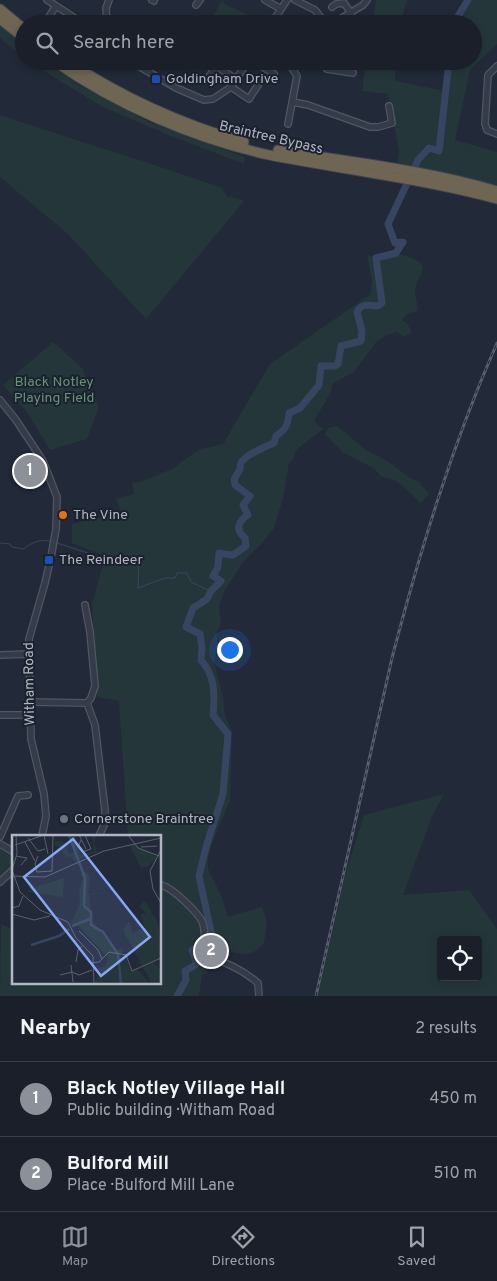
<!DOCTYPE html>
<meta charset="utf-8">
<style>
body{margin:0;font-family:Overpass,sans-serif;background:#272c36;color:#f1f3f6}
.controls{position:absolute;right:15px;bottom:15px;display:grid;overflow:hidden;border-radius:5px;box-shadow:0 2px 8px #0003}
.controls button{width:45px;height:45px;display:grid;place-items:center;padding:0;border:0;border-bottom:1px solid #383d47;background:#1a1f2a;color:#f1f3f6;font:25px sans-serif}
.you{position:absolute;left:229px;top:649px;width:18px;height:18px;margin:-12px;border:4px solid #fff;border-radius:50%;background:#1a73e8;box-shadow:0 0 0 8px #1a73e833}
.badge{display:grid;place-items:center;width:32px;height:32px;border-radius:50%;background:#8c9099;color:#fff;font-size:16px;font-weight:700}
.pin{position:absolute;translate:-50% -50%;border:2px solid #fff;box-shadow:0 1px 5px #0006}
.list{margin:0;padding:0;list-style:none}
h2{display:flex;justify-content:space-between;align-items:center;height:65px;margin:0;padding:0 20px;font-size:21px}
h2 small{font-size:16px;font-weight:400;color:#9fa2a8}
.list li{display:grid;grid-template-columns:32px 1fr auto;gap:15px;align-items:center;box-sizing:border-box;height:75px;padding:0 20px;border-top:1px solid #383d47}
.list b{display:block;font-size:19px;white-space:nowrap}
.list p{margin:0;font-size:16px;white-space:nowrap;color:#9fa2a8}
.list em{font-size:16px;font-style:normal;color:#9fa2a8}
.icon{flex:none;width:28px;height:28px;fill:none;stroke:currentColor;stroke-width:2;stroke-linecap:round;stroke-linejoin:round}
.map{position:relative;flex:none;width:497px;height:996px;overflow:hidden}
.search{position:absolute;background:#1a1f2a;box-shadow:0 2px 8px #0003;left:15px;right:15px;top:15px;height:55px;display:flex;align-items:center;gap:12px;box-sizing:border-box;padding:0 18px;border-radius:28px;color:#9fa2a8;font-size:19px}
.sheet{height:215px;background:#1a1f2a}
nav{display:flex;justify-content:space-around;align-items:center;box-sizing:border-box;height:70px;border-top:1px solid #383d47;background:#1a1f2a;font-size:14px;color:#9fa2a8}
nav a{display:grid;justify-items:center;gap:2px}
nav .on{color:#8c9099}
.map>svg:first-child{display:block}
.green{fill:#25363a;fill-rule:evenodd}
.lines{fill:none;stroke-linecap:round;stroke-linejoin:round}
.stream{stroke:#384560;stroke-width:1}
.river{stroke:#384560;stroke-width:7}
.minor-casing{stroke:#505663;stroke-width:8}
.highway-casing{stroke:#404653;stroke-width:11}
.minor{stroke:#353b48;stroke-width:5.5}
.highway{stroke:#6e6653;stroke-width:9}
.rail-casing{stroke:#575f6f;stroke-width:3}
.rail{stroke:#1b212d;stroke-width:1;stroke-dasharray:4;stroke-linecap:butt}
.transit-dot{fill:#1a4fb4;stroke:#1b212d;stroke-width:2}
.food-dot{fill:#e8710a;stroke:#1b212d;stroke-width:2}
.worship-dot{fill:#6b7280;stroke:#1b212d;stroke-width:2}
.labels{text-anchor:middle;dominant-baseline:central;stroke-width:4;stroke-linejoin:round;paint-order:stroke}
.poi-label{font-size:14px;fill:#b0b6c4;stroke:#1b212d;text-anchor:start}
.street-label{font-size:14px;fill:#b0b6c4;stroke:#1b212d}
.park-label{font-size:14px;fill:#689476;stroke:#1b212d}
.inset-river{fill:none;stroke:#384560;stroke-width:2.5}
.inset-road{fill:none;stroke:#5b6170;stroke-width:1}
.view{fill:#86a7f3;fill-opacity:0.15;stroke:#86a7f3;stroke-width:2.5}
.inset-edge{fill:none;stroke:#b0b6c4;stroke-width:2.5}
</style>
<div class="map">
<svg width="497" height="996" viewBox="0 0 497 996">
<rect width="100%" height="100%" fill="#222938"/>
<g class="green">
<polygon points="222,0 226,5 267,23 208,24"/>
<polygon points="376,0 407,0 400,24 373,24"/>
<polygon points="471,0 497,0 497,44 470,70 455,140 497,152 497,190 397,164 399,151 388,94 362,91 366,61 396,61 395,81 440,90 448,98 451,61 473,61 473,24 457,24"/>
<polygon points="0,24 24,44 24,58 0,38"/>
<polygon points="28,61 46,61 75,83 107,100 149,122 245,157 244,164 171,136 101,106"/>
<path d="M0 115C74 140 149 162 222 188L228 198 230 196 244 201 146 319 68 234 0 177Z"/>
<path d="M396 253C404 256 427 260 422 272 420 279 415 283 415 291 415 297 418 304 418 311L407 314 402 320 407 323 412 333 403 337 397 332 387 335 376 342 354 372 332 384 331 392 314 421 323 429 296 450 293 459 289 463 283 498 274 528 262 543 244 561 225 590 219 605 221 623 217 632V649L214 662 223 696 225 715 232 731 230 800 212 844 208 860V869L222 897 228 917 262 907 267 922 264 943C261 946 256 952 251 953 235 959 219 941 203 947L201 959 198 956 196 951V959L206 968 208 973 202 975 199 996H0L1 924 14 930V982H160V836H128L119 701 97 697 92 605 105 556 72 543V524L122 513 116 499 134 494 132 483 140 482 172 469 198 450 223 444 270 364 371 294 372 280 367 255 376 258Z"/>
<polygon points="53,342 82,368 99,407 87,439 50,450 27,412 3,385"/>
<polygon points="337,426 366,450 389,462 410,478 419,482 429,494 421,503 397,481 380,476 375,469 342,452 338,447 325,435 328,428"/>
<path d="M444 794 432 816 403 895 469 890 497 929V996H318L345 876 364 815ZM441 940H478V977H441Z"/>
<polygon points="0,846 14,855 14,866 0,880"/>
</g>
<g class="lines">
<g class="stream">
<path d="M0 543 10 544 12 547 24 549C30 543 41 539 50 541"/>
<polyline points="57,543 112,561 121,557 139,561 138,588 165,578 175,578 177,573 187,573 191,582 210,591"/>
</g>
<g class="river">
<polyline points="453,24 468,0"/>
<path d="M177 996 186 980 185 971 197 964 192 950 213 941 199 876 206 847 223 794 228 734 213 715C215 694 215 676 201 660L202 648 200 634 186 627 193 608 207 599 211 591 221 581 213 576 218 567 219 553 233 555 246 546 245 538C235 530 238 521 248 515L243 505 250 496 235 485C233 477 236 477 239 471 243 465 238 469 241 463 246 454 265 447 274 443L276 436C286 429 288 425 289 413L300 408 319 385 321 366H335L338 364 341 346 361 341 362 331 357 312C362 303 369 305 378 306L382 303 376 258 396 253 403 242 395 243 388 224 418 160 429 148 439 151 449 61"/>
</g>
<defs>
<g id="minor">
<polyline points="47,0 84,24"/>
<polyline points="152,0 154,1"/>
<polyline points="265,0 281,9"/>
<polyline points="295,0 315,10 326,24"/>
<polyline points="196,5 200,0"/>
<polyline points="332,7 336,4 344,3 351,13"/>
<polyline points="44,24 56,6"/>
<polyline points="107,24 106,8 109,0"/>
<polyline points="138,24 141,20"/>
<polyline points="271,24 287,0"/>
<polyline points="332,24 363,5 367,0"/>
<polyline points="130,61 176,88 204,100 213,99 231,87 248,61"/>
<polyline points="253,61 274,74"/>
<polyline points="281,61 292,68 297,76 288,124"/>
<polyline points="328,61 327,69 353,73"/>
<polyline points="497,66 488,75 485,124 487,130 497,134"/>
<polyline points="207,80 214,69 219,68 236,79"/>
<polyline points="231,87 249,99 258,85"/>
<polyline points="293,102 308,105 370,127 378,127 392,123 389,106"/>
<polyline points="0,400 16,420 43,461 57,497 56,529 51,557 45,583 29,639 31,739 44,794 46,816 42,836"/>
<polyline points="85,605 90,632 95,686 91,698 87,703"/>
<polyline points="0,655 29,654"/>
<polyline points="30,702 87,703"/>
<polyline points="87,703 95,725 105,810 104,825 99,836"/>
<polyline points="0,715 30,715"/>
<polyline points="0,837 18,796 28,795"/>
<polyline points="0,844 14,852"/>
<polyline points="0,882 14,869"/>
<path d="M160 885C171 886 200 914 203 924 206 934 204 945 205 955 224 962 242 969 258 983L259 996"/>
</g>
<g id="highway">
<polyline points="0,9 24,29"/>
<polyline points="0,19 24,38"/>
<path d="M54 61C116 105 196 139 269 155 345 170 422 179 497 199"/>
<path d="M67 61C122 97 181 124 244 142"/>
<path d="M278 150C351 162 426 170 497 191"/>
</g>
</defs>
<use href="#minor" class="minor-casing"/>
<use href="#highway" class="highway-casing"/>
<use href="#minor" class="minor"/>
<use href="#highway" class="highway"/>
<defs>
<path id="rail" d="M316 996 392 658C420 551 452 445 497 343"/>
</defs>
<use href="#rail" class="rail-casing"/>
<use href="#rail" class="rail"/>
</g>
<g class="transit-dot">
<rect x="151" y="74" width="10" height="10" rx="2.5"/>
<rect x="44" y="555" width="10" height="10" rx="2.5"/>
</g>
<circle class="food-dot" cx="63" cy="515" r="5"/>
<circle class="worship-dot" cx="64" cy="819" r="5"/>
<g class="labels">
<g class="poi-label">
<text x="166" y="79">Goldingham Drive</text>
<text x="73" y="515">The Vine</text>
<text x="59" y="560">The Reindeer</text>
<text x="74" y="819">Cornerstone Braintree</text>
</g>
<g class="street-label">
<text transform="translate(271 138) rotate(13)">Braintree Bypass</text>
<text transform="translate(30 684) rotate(-91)">Witham Road</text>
</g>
<g class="park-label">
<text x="54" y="382">Black Notley<tspan x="54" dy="16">Playing Field</tspan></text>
</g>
</g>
<g transform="translate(12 835)">
<rect width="149" height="149" fill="#222938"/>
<path d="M57 0H63L68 21 82 16 80 0H85L82 7 85 17 63 26 58 21 55 23 49 13 43 11V6H51L57 19 63 17ZM122 9 145 22 135 32 129 33 118 11ZM74 36 78 43 76 59 93 58 77 60 80 85 100 112 105 115 110 113 111 117 105 120 109 126 114 123 118 135 125 134 138 149H82L86 139 84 134 94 131 96 123 65 89 59 88 68 69 67 57 71 43 68 39ZM52 43 51 62 15 57 18 54ZM133 66 146 88 149 123 141 127 149 135V149H140L111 95 117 86 121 99 127 94 134 96 128 79 134 78 127 71Z" fill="#25363a"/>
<path class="inset-river" d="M57 0 73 43 72 71 79 77V90L91 97 106 119 109 149M60 91 78 84M19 110 47 101 57 94"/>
<path class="inset-road" d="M4 0 5 19 0 35 8 57 28 75 56 87 64 103 81 121 82 149M32 0 36 19M67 0 74 14M116 0 126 13 147 21M16 3 26 16 33 14M69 5 66 12 70 17 79 14 73 0M13 7 23 26M3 10 32 0M129 12 145 11M149 15 138 36 141 54 149 68M4 21 15 23 9 30M26 21 23 29 25 37 40 36 41 0M0 41 33 42 92 16 149 3M0 73 7 71 11 61M0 79 22 85 38 81M67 96 86 115 90 124M64 127 66 115 70 111M80 128 87 127 97 117 114 120 120 136 149 123M59 130 61 147M48 140 60 137 67 140 80 135"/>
<path class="view" d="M61 4 138 102 89 141 12 42Z"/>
<rect width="149" height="149" class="inset-edge"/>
</g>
</svg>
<div class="controls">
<button><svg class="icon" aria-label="locate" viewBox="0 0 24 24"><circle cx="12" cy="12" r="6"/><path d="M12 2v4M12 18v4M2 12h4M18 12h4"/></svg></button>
</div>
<div class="you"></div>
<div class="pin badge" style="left:30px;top:471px">1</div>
<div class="pin badge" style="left:211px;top:951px">2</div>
<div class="search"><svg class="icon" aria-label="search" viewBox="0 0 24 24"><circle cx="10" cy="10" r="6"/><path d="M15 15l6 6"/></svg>Search here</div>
</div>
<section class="sheet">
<h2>Nearby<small>2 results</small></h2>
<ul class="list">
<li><span class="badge">1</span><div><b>Black Notley Village Hall</b><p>Public building · Witham Road</p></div><em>450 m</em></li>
<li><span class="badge">2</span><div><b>Bulford Mill</b><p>Place · Bulford Mill Lane</p></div><em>510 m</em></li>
</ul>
</section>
<nav>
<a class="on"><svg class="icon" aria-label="map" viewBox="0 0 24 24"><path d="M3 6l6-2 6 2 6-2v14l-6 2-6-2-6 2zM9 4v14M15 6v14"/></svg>Map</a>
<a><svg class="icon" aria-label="directions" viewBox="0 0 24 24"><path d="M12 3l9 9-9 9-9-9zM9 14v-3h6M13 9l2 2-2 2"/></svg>Directions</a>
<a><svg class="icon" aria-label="saved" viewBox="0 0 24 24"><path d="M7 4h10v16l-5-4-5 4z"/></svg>Saved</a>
</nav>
